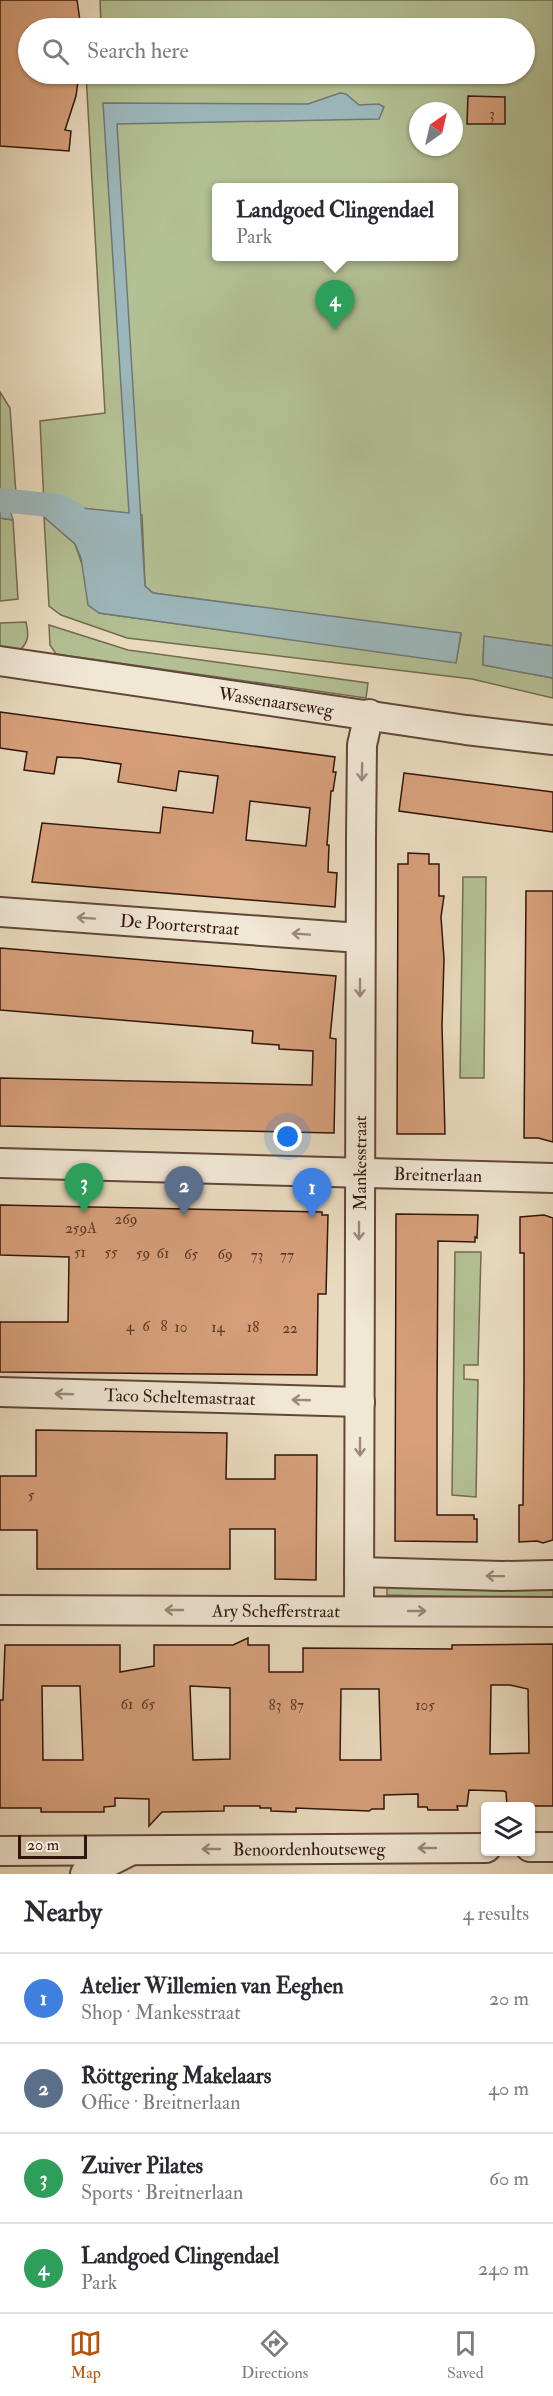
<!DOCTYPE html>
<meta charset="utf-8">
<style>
body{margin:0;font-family:"IM FELL Double Pica",serif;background:#f2f2f3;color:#2b2b33}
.controls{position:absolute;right:18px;bottom:18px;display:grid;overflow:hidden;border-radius:6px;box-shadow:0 2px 4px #0004}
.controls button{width:54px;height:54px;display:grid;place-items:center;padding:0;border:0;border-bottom:2px solid #e1e1e2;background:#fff;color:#2b2b33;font:30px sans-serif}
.compass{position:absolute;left:409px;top:102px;width:54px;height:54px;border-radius:50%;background:#fff;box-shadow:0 2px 4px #0004;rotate:34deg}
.scale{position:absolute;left:18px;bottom:15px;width:69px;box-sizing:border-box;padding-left:6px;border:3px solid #32160c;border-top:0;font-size:16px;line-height:21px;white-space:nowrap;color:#32160c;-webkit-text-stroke:4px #f1e7d5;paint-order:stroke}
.you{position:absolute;left:288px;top:1137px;width:21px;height:21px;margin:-15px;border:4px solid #fff;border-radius:50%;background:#1a73e8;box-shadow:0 0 0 9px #1a73e833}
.badge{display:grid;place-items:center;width:39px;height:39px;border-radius:50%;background:#b45309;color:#fff;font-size:20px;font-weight:700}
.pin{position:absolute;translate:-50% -50px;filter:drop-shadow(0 2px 3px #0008)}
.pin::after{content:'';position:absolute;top:32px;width:21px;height:18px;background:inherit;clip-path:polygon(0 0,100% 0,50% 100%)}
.popup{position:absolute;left:212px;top:183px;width:246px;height:78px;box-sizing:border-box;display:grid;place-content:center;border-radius:6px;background:#fff;filter:drop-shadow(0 2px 4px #0005);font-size:20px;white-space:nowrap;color:#7c7c81}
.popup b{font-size:22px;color:#2b2b33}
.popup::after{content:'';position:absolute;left:50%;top:100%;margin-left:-12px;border:12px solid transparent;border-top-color:#fff}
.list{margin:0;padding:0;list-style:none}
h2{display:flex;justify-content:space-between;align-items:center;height:78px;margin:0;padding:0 24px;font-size:26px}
h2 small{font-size:20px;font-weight:400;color:#7c7c81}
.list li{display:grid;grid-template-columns:39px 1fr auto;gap:18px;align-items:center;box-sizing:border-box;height:90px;padding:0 24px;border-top:2px solid #e1e1e2}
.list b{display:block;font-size:22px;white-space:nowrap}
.list p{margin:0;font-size:20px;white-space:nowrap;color:#7c7c81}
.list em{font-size:20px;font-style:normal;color:#7c7c81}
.icon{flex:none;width:33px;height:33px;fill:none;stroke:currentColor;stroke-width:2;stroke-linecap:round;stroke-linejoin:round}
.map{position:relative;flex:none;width:553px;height:1874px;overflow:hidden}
.search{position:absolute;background:#fff;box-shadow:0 2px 4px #0004;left:18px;right:18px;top:18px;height:66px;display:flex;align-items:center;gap:15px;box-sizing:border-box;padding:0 21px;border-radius:33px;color:#7c7c81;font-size:22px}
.sheet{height:438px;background:#fff}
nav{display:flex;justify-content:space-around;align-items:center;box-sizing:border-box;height:84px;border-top:2px solid #e1e1e2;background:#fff;font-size:16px;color:#7c7c81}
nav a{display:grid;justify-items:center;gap:3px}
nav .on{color:#b45309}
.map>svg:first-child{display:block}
.green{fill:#b3c094;stroke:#726b50;stroke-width:1.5;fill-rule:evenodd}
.water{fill:#9cb8bc;stroke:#727776;stroke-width:1.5}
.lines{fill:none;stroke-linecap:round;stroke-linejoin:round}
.canal{stroke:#9cb8bc;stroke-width:24}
.building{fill:#d69f7a;stroke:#32160c;stroke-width:1.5;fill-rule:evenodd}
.minor-casing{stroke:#604738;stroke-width:32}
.minor{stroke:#f1e7d5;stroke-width:28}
.oneway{stroke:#9b897b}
.labels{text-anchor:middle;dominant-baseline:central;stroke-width:6;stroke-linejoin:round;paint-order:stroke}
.number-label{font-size:15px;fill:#5b3828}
.street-label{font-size:18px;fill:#32160c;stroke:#f1e7d5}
</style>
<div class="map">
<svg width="553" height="1874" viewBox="0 0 553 1874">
<rect width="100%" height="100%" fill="#e9dabe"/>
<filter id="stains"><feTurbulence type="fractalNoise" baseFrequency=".00333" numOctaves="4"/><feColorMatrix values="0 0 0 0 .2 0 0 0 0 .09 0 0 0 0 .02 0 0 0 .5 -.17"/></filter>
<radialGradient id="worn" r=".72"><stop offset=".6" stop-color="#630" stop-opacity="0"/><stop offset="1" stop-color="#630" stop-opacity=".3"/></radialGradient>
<g class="green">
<path d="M100 0H553V646L484 637 483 665 553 678V698L472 679 127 638 61 615 49 606 44 517 75 544 99 613 456 662 461 635 153 593 145 586 142 515 44 504 40 421 105 413 86 74H524V28H99L101 26ZM418 111H454V147H418ZM216 188H454V256H216Z"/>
<polygon points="0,392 10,408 16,494 7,500 0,499"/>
<polygon points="0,518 13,520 18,599 0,601"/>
<path d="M26 622C29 635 29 642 19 651L0 649V623Z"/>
<polygon points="49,625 128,650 368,683 366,698 56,654 50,645"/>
<polygon points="463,877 486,877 484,1078 460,1078"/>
<polygon points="455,1252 481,1252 478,1365 464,1365 464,1379 478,1380 476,1497 452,1495"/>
<polygon points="387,1580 553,1583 553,1599 387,1595"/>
</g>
<g class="water">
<polygon points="340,93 346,94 359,105 379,104 384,107 379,119 117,124 145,586 153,593 461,633 456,663 99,613 88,605 81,558 75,544 44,517 44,504 129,513 103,103 308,104"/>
<polygon points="0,499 7,500 13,520 0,518"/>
<polygon points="484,636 553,646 553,678 483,665"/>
</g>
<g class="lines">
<polyline class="canal" points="0,500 58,506 74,514"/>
</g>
<g class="building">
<polygon points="0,0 77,0 81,28 28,28 28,74 79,74 76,96 65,130 71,131 69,151 0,146"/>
<polygon points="468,96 505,97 505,124 467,124"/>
<path d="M0 712 335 757 333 772H336L333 791H331L327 845H329L328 872 337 873 335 907 32 882 42 823 160 833 163 807 213 813 218 776 179 771 176 791 118 782 121 764 80 758 57 757 54 774 24 770 27 752 0 748ZM250 801 310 808 306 846 246 840Z"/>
<polygon points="404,773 553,792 553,832 399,811"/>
<polygon points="408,853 429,854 429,864 439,864 439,896 444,896 441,917 444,959 442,1026 445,1134 397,1134 398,864 408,864"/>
<polygon points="526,891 553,891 553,1142 538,1138 524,1138"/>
<polygon points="0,948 336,976 330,1038 336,1039 334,1133 0,1126 0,1078 312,1085 313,1051 279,1049 279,1045 252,1043 253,1031 0,1010"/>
<polygon points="0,1205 322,1212 322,1215 328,1215 326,1294 318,1294 317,1375 0,1372 0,1322 68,1322 69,1257 0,1255"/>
<polygon points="396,1214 478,1215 477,1238 475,1237 475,1242 438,1241 437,1399 437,1515 474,1515 474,1519 477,1519 477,1542 395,1541"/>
<polygon points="544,1215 553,1218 553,1540 543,1543 537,1541 519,1542 519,1505 523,1505 524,1381 524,1253 520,1253 520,1217"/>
<polygon points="36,1430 227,1433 226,1479 275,1479 275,1455 317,1455 316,1580 275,1579 275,1529 230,1529 230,1569 37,1569 37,1530 0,1530 0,1476 36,1476"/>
<path d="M248 1638V1645H269V1672H303V1648L452 1649V1645L553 1644V1806H507L506 1792 504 1791 469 1790 467 1806H457L458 1810H428L427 1807H418V1794L384 1795V1809H372L369 1811 296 1808V1812L271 1811V1808H260V1806H224V1811L162 1812 149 1826V1799L115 1798V1806L104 1807V1812H41V1808H0V1700H3L5 1645H120V1672L154 1666V1645H233ZM491 1685H510L528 1689 529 1753 490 1754ZM42 1686H80L83 1760H43ZM190 1686 230 1688V1759L193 1760ZM341 1689H379L381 1760H340Z"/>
</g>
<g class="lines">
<defs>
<g id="minor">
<path id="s1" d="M0 661 466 730 553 740"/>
<path id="s2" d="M0 912 360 938"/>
<path id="s3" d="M0 1163 553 1178"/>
<path id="s4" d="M0 1392 360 1402"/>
<polyline points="359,1572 502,1576 553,1575"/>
<path id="s5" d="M0 1610 553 1612"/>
<path id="s6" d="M359 1611 361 839 362 745 369 714"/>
<polyline points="530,1847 553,1847"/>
<path id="s7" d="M0 1851 486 1848"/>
<polyline points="85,1874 128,1852"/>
</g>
</defs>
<use href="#minor" class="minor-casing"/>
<use href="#minor" class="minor"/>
</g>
<defs><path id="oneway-shaft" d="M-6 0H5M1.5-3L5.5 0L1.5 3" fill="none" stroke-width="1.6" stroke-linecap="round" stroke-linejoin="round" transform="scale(1.5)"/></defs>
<g class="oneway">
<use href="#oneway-shaft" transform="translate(362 772) rotate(91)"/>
<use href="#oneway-shaft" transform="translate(86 918) rotate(-176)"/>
<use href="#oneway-shaft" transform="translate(301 934) rotate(-176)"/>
<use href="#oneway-shaft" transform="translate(360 988) rotate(90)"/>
<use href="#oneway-shaft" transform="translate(359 1231) rotate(90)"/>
<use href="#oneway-shaft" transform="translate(64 1394) rotate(-178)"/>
<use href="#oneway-shaft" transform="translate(301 1400) rotate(-178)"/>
<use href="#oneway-shaft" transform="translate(360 1447) rotate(90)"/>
<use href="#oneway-shaft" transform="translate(495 1576) rotate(-179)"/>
<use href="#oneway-shaft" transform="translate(174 1610) rotate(-180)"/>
<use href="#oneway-shaft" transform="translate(417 1611)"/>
<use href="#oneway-shaft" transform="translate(427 1848) rotate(180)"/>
<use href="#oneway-shaft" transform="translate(211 1849) rotate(180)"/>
</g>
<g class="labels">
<g class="number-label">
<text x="492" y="114">3</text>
<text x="126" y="1219">269</text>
<text x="81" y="1228">259A</text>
<text x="80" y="1252">51</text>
<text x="111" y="1252">55</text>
<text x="143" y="1253">59</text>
<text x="163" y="1253">61</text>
<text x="191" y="1254">65</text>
<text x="225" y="1254">69</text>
<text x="257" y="1255">73</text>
<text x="287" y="1255">77</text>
<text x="130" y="1326">4</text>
<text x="146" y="1326">6</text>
<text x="164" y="1326">8</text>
<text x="181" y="1327">10</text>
<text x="218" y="1327">14</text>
<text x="253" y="1327">18</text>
<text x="290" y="1328">22</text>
<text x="31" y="1495">5</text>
<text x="127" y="1704">61</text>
<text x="148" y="1704">65</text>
<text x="275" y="1705">83</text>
<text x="297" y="1705">87</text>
<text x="425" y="1705">105</text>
</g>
<g class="street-label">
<text stroke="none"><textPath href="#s1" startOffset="279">Wassenaarseweg</textPath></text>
<text stroke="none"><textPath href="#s2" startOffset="180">De Poorterstraat</textPath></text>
<text stroke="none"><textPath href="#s6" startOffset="448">Mankesstraat</textPath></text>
<text stroke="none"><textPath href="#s3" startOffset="438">Breitnerlaan</textPath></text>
<text stroke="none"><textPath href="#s4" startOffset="180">Taco Scheltemastraat</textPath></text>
<text stroke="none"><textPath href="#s5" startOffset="276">Ary Schefferstraat</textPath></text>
<text stroke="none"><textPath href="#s7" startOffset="309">Benoordenhoutseweg</textPath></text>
</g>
</g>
<rect width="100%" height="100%" filter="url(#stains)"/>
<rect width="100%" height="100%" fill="url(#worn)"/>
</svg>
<div class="controls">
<button><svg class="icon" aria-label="layers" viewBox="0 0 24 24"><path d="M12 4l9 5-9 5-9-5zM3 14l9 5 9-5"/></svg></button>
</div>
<svg class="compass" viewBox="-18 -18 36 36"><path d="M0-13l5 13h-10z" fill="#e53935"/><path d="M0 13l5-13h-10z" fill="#7c7c81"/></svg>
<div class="scale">20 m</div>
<div class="you"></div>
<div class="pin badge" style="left:312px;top:1218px;background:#3f7fe0">1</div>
<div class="pin badge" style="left:184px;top:1216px;background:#5c6f8a">2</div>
<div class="pin badge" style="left:84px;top:1213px;background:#2e9e5b">3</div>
<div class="pin badge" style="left:335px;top:330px;background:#2e9e5b">4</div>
<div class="popup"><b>Landgoed Clingendael</b>Park</div>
<div class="search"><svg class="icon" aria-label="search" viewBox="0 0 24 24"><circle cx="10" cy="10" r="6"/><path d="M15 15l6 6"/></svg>Search here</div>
</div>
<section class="sheet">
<h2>Nearby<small>4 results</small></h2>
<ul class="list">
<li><span class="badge" style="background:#3f7fe0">1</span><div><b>Atelier Willemien van Eeghen</b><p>Shop · Mankesstraat</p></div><em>20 m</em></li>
<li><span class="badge" style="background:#5c6f8a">2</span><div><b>Röttgering Makelaars</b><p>Office · Breitnerlaan</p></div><em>40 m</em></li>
<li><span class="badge" style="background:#2e9e5b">3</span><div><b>Zuiver Pilates</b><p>Sports · Breitnerlaan</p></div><em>60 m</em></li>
<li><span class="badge" style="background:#2e9e5b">4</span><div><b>Landgoed Clingendael</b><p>Park</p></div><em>240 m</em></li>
</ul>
</section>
<nav>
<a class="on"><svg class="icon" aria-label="map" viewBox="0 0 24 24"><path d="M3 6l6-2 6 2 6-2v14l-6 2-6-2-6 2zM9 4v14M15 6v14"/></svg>Map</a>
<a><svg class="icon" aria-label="directions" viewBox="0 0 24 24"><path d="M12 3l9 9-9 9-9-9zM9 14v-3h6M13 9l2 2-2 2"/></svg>Directions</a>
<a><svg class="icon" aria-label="saved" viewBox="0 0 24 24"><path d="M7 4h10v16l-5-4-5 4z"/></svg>Saved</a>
</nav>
